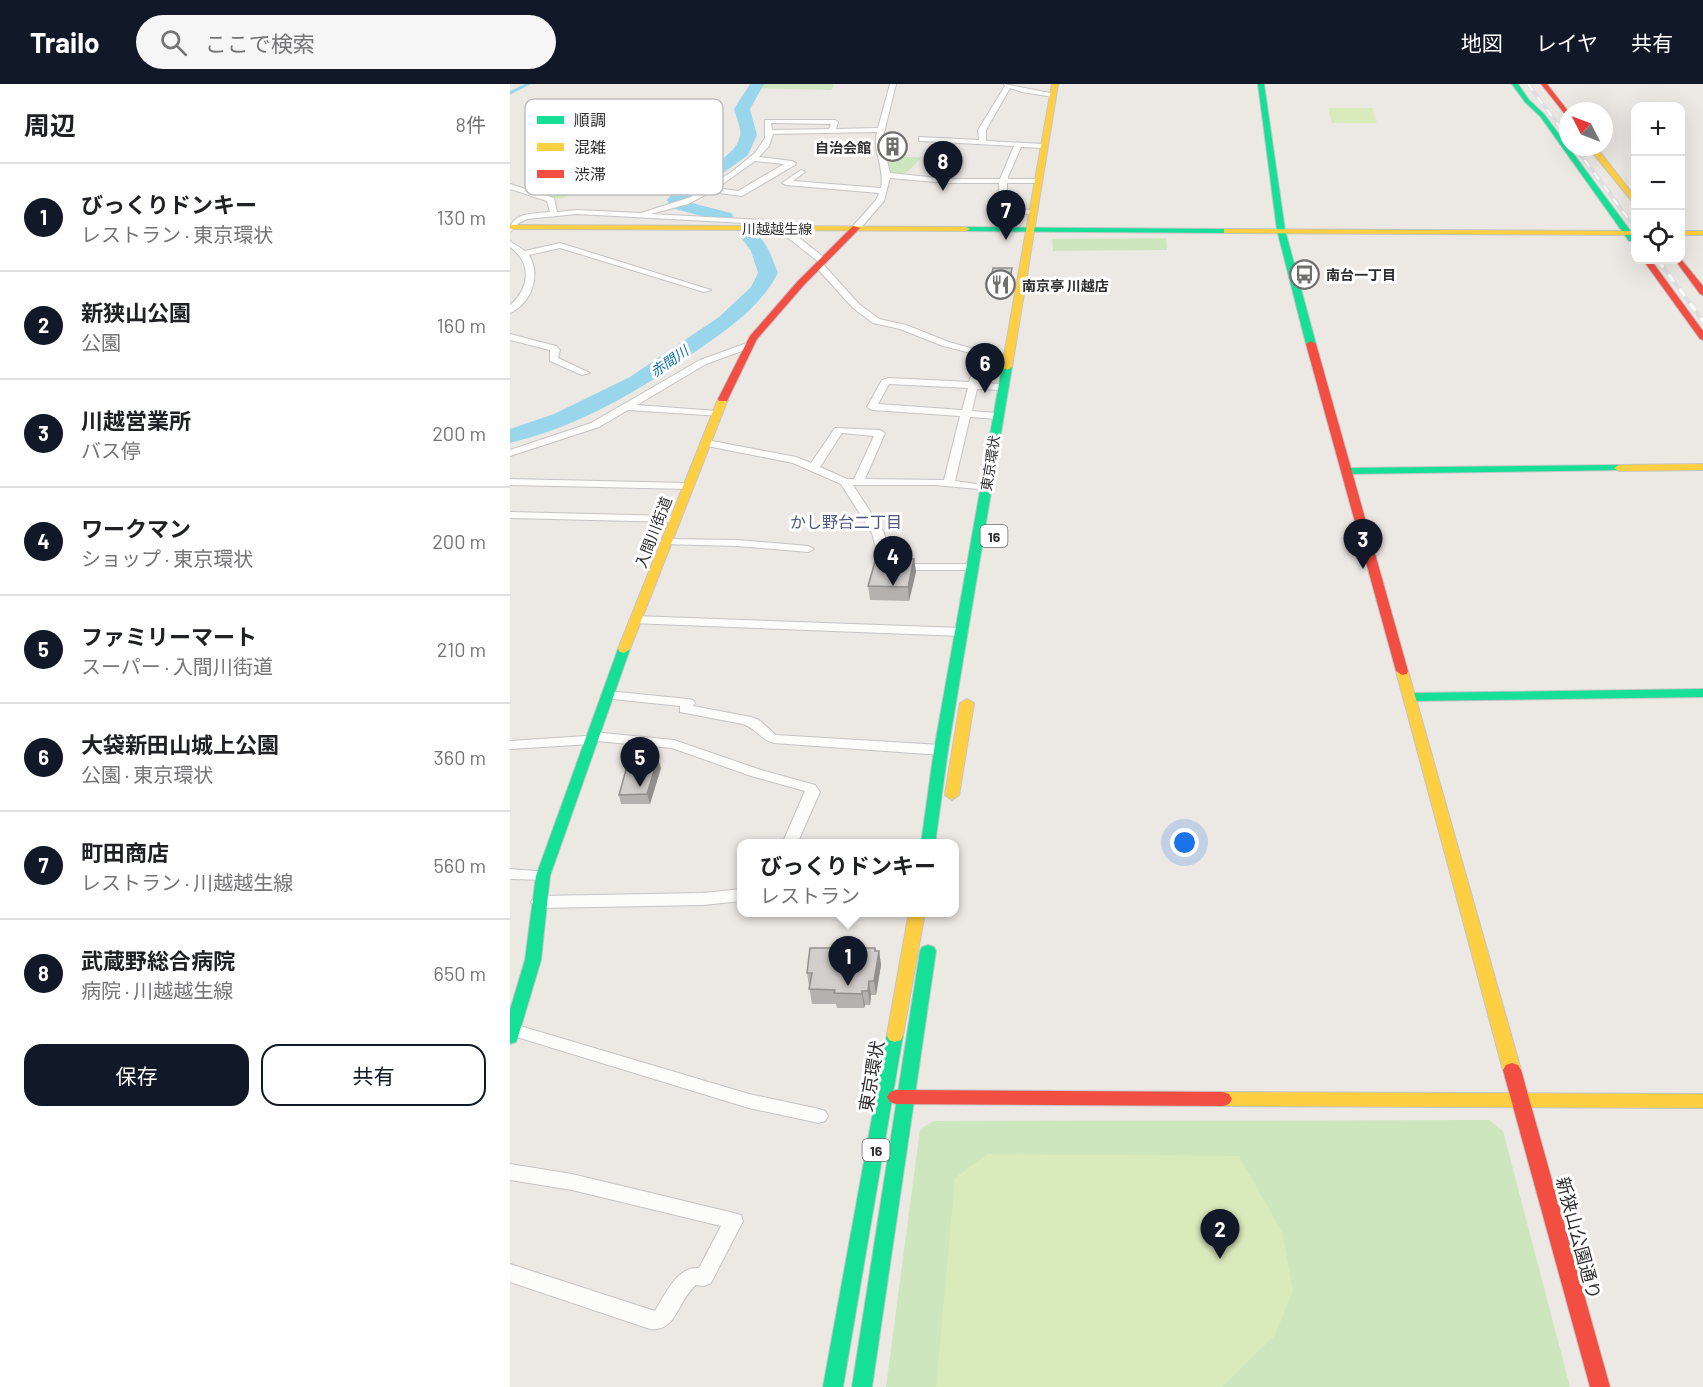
<!DOCTYPE html>
<html lang="ja">
<meta charset="utf-8">
<style>
body{margin:0;font-family:Barlow,"Noto Sans JP",sans-serif;background:#f6f6f6;color:#202124}
.controls{position:absolute;right:18px;top:18px;display:grid;overflow:hidden;border-radius:12px;box-shadow:0 6px 24px #0002}
.controls button{width:54px;height:54px;display:grid;place-items:center;padding:0;border:0;border-bottom:2px solid #e0e0e0;background:#fff;color:#202124;font:30px sans-serif}
.compass{position:absolute;left:1049px;top:18px;width:54px;height:54px;border-radius:50%;background:#fff;box-shadow:0 6px 24px #0002;rotate:312deg}
.you{position:absolute;left:675px;top:759px;width:21px;height:21px;margin:-15px;border:4px solid #fff;border-radius:50%;background:#1a73e8;box-shadow:0 0 0 9px #1a73e833}
.badge{display:grid;place-items:center;width:39px;height:39px;border-radius:50%;background:#111827;color:#fff;font-size:20px;font-weight:700}
.pin{position:absolute;translate:-50% -50px;filter:drop-shadow(0 2px 3px #0008)}
.pin::after{content:'';position:absolute;top:32px;width:21px;height:18px;background:inherit;clip-path:polygon(0 0,100% 0,50% 100%)}
.popup{position:absolute;left:227px;top:755px;width:222px;height:78px;box-sizing:border-box;display:grid;place-content:center;border-radius:12px;background:#fff;filter:drop-shadow(0 2px 4px #0005);font-size:20px;white-space:nowrap;color:#757577}
.popup b{font-size:22px;color:#202124}
.popup::after{content:'';position:absolute;left:50%;top:100%;margin-left:-12px;border:12px solid transparent;border-top-color:#fff}
.list{margin:0;padding:0;list-style:none}
h2{display:flex;justify-content:space-between;align-items:center;height:78px;margin:0;padding:0 24px;font-size:26px}
h2 small{font-size:20px;font-weight:400;color:#757577}
.list li{display:grid;grid-template-columns:39px 1fr auto;gap:18px;align-items:center;box-sizing:border-box;height:108px;padding:0 24px;border-top:2px solid #e0e0e0}
.list b{display:block;font-size:22px;white-space:nowrap}
.list p{margin:0;font-size:20px;white-space:nowrap;color:#757577}
.list em{font-size:20px;font-style:normal;color:#757577}
.actions{display:flex;gap:12px;padding:18px 24px}
.actions a{flex:1;padding:14px 0;border:2px solid #111827;border-radius:18px;text-align:center;font-size:21px;color:#111827}
.actions .main{background:#111827;color:#fff}
.icon{flex:none;width:33px;height:33px;fill:none;stroke:currentColor;stroke-width:2;stroke-linecap:round;stroke-linejoin:round}
.map{position:relative;flex:none;width:1193px;height:1303px;overflow:hidden}
header{display:flex;align-items:center;gap:36px;box-sizing:border-box;height:84px;padding:0 30px;background:#111827;color:#fff}
header strong{font-size:28px}
nav{display:flex;gap:33px;margin-inline-start:auto;font-size:21px}
.search{width:420px;height:54px;background:#f6f6f6;display:flex;align-items:center;gap:15px;box-sizing:border-box;padding:0 21px;border-radius:33px;color:#757577;font-size:22px}
main{display:flex}
aside{flex:1;background:#fff}
.map>svg:first-child{display:block}
.green{fill:#cee6be}
.pitch{fill:#d9eabb}
.lines{fill:none;stroke-linecap:round;stroke-linejoin:round}
.stream{stroke:#99d6ec;stroke-width:3}
.river{fill:#99d6ec;fill-rule:evenodd}
.street-casing{stroke:#c5c4c5;stroke-width:2}
.fast-casing{stroke:#c5c4c5;stroke-width:2}
.slow-casing{stroke:#c5c4c5;stroke-width:2}
.jam-casing{stroke:#c5c4c5;stroke-width:2}
.street{fill:#fcfcfb;fill-rule:evenodd}
.fast{fill:#16e098;fill-rule:evenodd}
.slow{fill:#ffcf43;fill-rule:evenodd}
.jam{fill:#f24e42;fill-rule:evenodd}
.rail-far1-casing{stroke:#dfdfe1;stroke-width:4}
.rail-casing{stroke:#dfdfe1;stroke-width:4.5}
.rail-far1{stroke:#fff;stroke-width:2;stroke-dasharray:8;stroke-linecap:butt}
.rail{stroke:#fff;stroke-width:3;stroke-dasharray:9;stroke-linecap:butt}
.wall{fill:#b4b1af}
.shaded-wall{fill:#92908e}
.building{fill:#d1cecb;stroke:#92908e;stroke-width:1.5}
.labels{text-anchor:middle;dominant-baseline:central;stroke-width:6;stroke-linejoin:round;paint-order:stroke}
.far-poi-label{font-size:14px;font-weight:bold;fill:#2e2e2e;stroke:#fff;text-anchor:start}
.far-street-label{font-size:14px;fill:#2e2e2e;stroke:#fff}
.far-water-label{font-size:14px;font-style:italic;fill:#0d6fa3;stroke:#fff}
.shield{fill:#fff;stroke:#6d6d6d;stroke-width:1.5}
.shield-label{font-size:14px;font-weight:bold;fill:#2e2e2e}
.street-label{font-size:15px;fill:#2e2e2e;stroke:#fff}
.neighbourhood-label{font-size:16px;fill:#4d5680;stroke:#fff}
.near-street-label{font-size:18px;fill:#2e2e2e;stroke:#fff}
.key{fill:#fff;stroke:#c0c0c0;stroke-width:1.5}
.key-label{font-size:16px;fill:#2e2e2e}
</style>
<header>
<strong>Trailo</strong>
<div class="search"><svg class="icon" aria-label="search" viewBox="0 0 24 24"><circle cx="10" cy="10" r="6"/><path d="M15 15l6 6"/></svg>ここで検索</div>
<nav><a>地図</a><a>レイヤ</a><a>共有</a></nav>
</header>
<main>
<aside>
<h2>周辺<small>8件</small></h2>
<ul class="list">
<li><span class="badge">1</span><div><b>びっくりドンキー</b><p>レストラン · 東京環状</p></div><em>130 m</em></li>
<li><span class="badge">2</span><div><b>新狭山公園</b><p>公園</p></div><em>160 m</em></li>
<li><span class="badge">3</span><div><b>川越営業所</b><p>バス停</p></div><em>200 m</em></li>
<li><span class="badge">4</span><div><b>ワークマン</b><p>ショップ · 東京環状</p></div><em>200 m</em></li>
<li><span class="badge">5</span><div><b>ファミリーマート</b><p>スーパー · 入間川街道</p></div><em>210 m</em></li>
<li><span class="badge">6</span><div><b>大袋新田山城上公園</b><p>公園 · 東京環状</p></div><em>360 m</em></li>
<li><span class="badge">7</span><div><b>町田商店</b><p>レストラン · 川越越生線</p></div><em>560 m</em></li>
<li><span class="badge">8</span><div><b>武蔵野総合病院</b><p>病院 · 川越越生線</p></div><em>650 m</em></li>
</ul>
<div class="actions"><a class="main">保存</a><a>共有</a></div>
</aside>
<div class="map">
<svg width="1193" height="1303" viewBox="0 0 1193 1303">
<rect width="100%" height="100%" fill="#ece8e4"/>
<g class="green">
<polygon points="246,0 323,0 324,2 321,6 247,4 245,3"/>
<path d="M376 73H406L411 74C400 86 397 92 380 90Z"/>
<path d="M43 101 72 103C61 113 46 119 32 110L33 105Z"/>
<polygon points="656,154 657,166 543,167 542,155"/>
<polygon points="979,1036 993,1047 1060,1303 376,1303 410,1045 424,1037"/>
</g>
<g class="pitch">
<polygon points="818,24 862,24 867,39 822,39"/>
<polygon points="477,1070 729,1072 772,1148 783,1207 765,1251 712,1303 426,1303 445,1094"/>
</g>
<g class="lines">
<polyline class="stream" points="0,9 18,0"/>
<g class="river">
<path d="M240 0H254L240 25 247 51 238 71 174 117 221 129 224 133 215 138 161 124 157 116C173 93 226 77 230 52 232 45 226 33 224 25Z"/>
<path d="M239 147C256 151 262 175 268 189 250 223 220 244 189 265 131 306 70 342 0 359V345L44 330 120 293 209 233 241 203 248 189 241 167 230 152Z"/>
</g>
<defs>
<g id="street">
<path d="M380 0H386L372 57 380 89 438 95H490L504 62 412 57H409V53L469 56 468 46 495 2 494 0 545 10 543 13 512 8 500 4 476 46V57L534 60 538 62 534 64 511 63 498 93V95H531L532 97 528 99H497V125L523 126 527 128 526 130 490 129 489 99H438L380 94 374 117 349 146H343V142L366 116 369 109 276 101 272 99 291 86 295 88 283 97 371 104C375 83 362 67 367 48L263 50 259 62 249 73 282 77 286 79 285 81 232 112 201 108 178 120 141 130 256 136 264 144 263 146H257L253 140 67 130 17 135 9 139 0 148C0 128 23 130 40 128L37 117 0 105V100L44 114 47 128 67 126 131 129 181 113 220 89 245 69 255 54V36H325L328 38 326 45 368 44ZM261 39 321 40 319 45 262 46ZM245 77 274 80 228 107 207 104Z"/>
<path d="M268 142H274L316 175V179H312L349 220 369 235 396 241 439 258 503 276 498 279 486 276 472 287 469 299 494 300 499 303 494 306 467 305 462 327 487 329 492 332 487 335 460 333 445 397 480 402V406L424 401H343L374 449 381 480H462L468 484 466 486H372L362 449 331 400 283 379 197 362 192 359 197 356 286 373 301 379 325 344 370 346 375 349 355 395 434 396 450 332 362 326 357 323 372 296 379 294 459 298 464 284 477 273 433 262 390 245 363 239 343 224 306 183V179H310L268 146ZM379 300 458 304 452 326 368 320ZM332 349 364 352 344 395H337L310 383Z"/>
<path d="M0 157 15 167 50 159 201 206 194 208 50 164 19 171C31 191 22 219 0 229V221C20 204 22 179 0 163Z"/>
<polygon points="0,250 46,262 50,266 48,274 80,289 72,291 40,277 40,266 0,256"/>
<polygon points="237,259 242,262 240,264 196,280 127,321 207,327 212,330 211,332 118,326 89,343 0,372 0,366 81,339 190,276"/>
<polygon points="0,395 178,399 183,402 178,405 0,401"/>
<polygon points="0,428 164,432 170,435 164,438 0,434"/>
<polygon points="156,455 227,456 298,462 304,465 298,468 227,462 152,460 152,456"/>
<polygon points="125,532 452,544 458,548 452,552 121,539 119,536"/>
<path d="M98 607 178 615 183 616 185 619 183 622 241 633 249 636 266 651 431 661 438 666 431 671 264 659C251 656 245 644 233 640L170 628V622L93 614 91 611Z"/>
<polygon points="83,648 164,656 251,686 305,701 310,708 287,760 272,760 295,707 241,692 162,664 87,657 81,660 0,665 0,657 76,652"/>
<polygon points="0,785 38,788 40,792 38,796 0,795"/>
<polygon points="232,805 232,817 193,821 29,824 24,822 21,818 24,814 29,812 193,809"/>
<polygon points="0,939 239,1010 309,1025 315,1027 318,1032 315,1037 309,1039 239,1024 0,951"/>
<path d="M0 1080 62 1090 224 1129 231 1131 233 1137 201 1199 194 1202 186 1201C167 1217 167 1248 140 1245L0 1198V1180L145 1227C155 1211 167 1182 189 1184L211 1142 62 1106 0 1096Z"/>
</g>
<g id="fast">
<polygon points="748,0 754,0 775,146 806,260 801,263 796,260 767,146"/>
<polygon points="1002,0 1008,0 1019,16 1034,30 1125,153 1125,157 1119,157 1030,32 1015,18"/>
<polygon points="453,143 717,145 721,147 717,149 456,147 453,147"/>
<polygon points="497,280 502,283 438,666 425,760 411,760 424,666 492,283"/>
<polygon points="1109,381 1113,382 1113,386 837,390 832,387 837,384"/>
<polygon points="114,561 120,565 40,792 31,876 8,953 6,958 0,960 0,926 15,876 26,792 108,565"/>
<polygon points="1193,605 1193,613 900,617 893,613 900,609"/>
<polygon points="418,861 424,863 426,867 362,1303 342,1303 410,867 412,863"/>
<polygon points="385,944 391,946 393,951 333,1303 313,1303 377,951 379,946"/>
</g>
<g id="slow">
<polygon points="542,0 548,0 502,283 497,286 492,283"/>
<polygon points="1078,63 1086,63 1126,114 1126,122"/>
<polygon points="0,141 456,143 460,145 456,147 0,145"/>
<polygon points="714,145 1126,147 1126,151 717,149 714,149"/>
<rect x="1170" y="147" width="23" height="4"/>
<polygon points="213,312 218,315 120,565 114,569 110,568 108,565 208,315"/>
<polygon points="1193,380 1193,386 1109,387 1104,384 1109,381"/>
<polygon points="892,583 898,587 1011,986 1008,991 1002,993 996,991 993,986 886,587"/>
<polygon points="457,615 464,619 449,711 442,716 435,711 450,619"/>
<polygon points="399,828 415,828 393,951 391,956 385,958 379,956 377,951"/>
<polygon points="713,1008 1193,1010 1193,1024 713,1022 707,1020 704,1015 707,1010"/>
</g>
<g id="jam">
<polygon points="1031,0 1037,0 1058,27 1058,34"/>
<polygon points="343,142 350,144 294,201 247,255 218,315 217,317 209,317 208,315 240,252 288,197"/>
<polygon points="1170,174 1193,202 1193,211 1190,210 1165,176"/>
<polygon points="1133,176 1141,176 1193,247 1193,256 1190,255"/>
<polygon points="801,257 806,260 898,587 897,590 892,591 886,587 796,260"/>
<polygon points="1002,979 1008,981 1011,986 1100,1303 1080,1303 993,986 996,981"/>
<polygon points="386,1006 713,1008 719,1010 722,1015 719,1020 713,1022 386,1020 380,1018 377,1013 380,1008"/>
</g>
</defs>
<use href="#street" class="street-casing"/>
<use href="#fast" class="fast-casing"/>
<use href="#slow" class="slow-casing"/>
<use href="#jam" class="jam-casing"/>
<use href="#street" class="street"/>
<use href="#fast" class="fast"/>
<use href="#slow" class="slow"/>
<use href="#jam" class="jam"/>
<defs>
<g id="rail-far1">
<polyline points="1018,0 1058,54"/>
<polyline points="1065,63 1126,145"/>
</g>
<polyline id="rail" points="1148,176 1193,237"/>
</defs>
<use href="#rail-far1" class="rail-far1-casing"/>
<use href="#rail" class="rail-casing"/>
<use href="#rail-far1" class="rail-far1"/>
<use href="#rail" class="rail"/>
</g>
<g class="wall">
<polygon points="502,191 498,211 480,210 479,203"/>
<polygon points="404,475 406,488 399,517 360,516 358,502"/>
<polygon points="151,684 140,720 111,720 109,711"/>
<polygon points="365,864 366,867 369,867 371,881 366,911 361,911 360,921 355,921 354,924 327,924 326,920 302,920 297,889"/>
</g>
<g class="shaded-wall">
<polygon points="502,184 502,191 498,211 498,203"/>
<polygon points="404,475 406,488 399,517 398,503"/>
<polygon points="148,674 151,684 140,720 137,710"/>
<polygon points="365,864 367,877 369,867 371,881 366,911 364,897"/>
<polygon points="359,897 361,911 360,921 358,907"/>
<polygon points="352,907 355,921 354,924 352,910"/>
</g>
<g class="building">
<polygon points="483,184 502,184 498,203 479,203"/>
<polygon points="366,474 404,475 398,503 358,502"/>
<polygon points="148,674 137,710 109,711 119,675"/>
<polygon points="300,864 365,864 365,867 369,867 364,897 359,897 358,907 352,907 352,910 324,909 325,906 299,905 302,889 297,889"/>
</g>
<defs>
<symbol id="building-ring" viewBox="-11 -11 22 22"><circle r="9.5" fill="#fff" stroke="#706f6e" stroke-width="1.5"/><path d="M-4-6H4V6H1V3H-1V6H-4ZM-2.5-4.3h1.7v1.8h-1.7ZM.8-4.3h1.7v1.8H.8ZM-2.5-1h1.7V.8h-1.7ZM.8-1h1.7V.8H.8Z" fill="#706f6e"/></symbol>
<symbol id="bus-ring" viewBox="-11 -11 22 22"><circle r="9.5" fill="#fff" stroke="#706f6e" stroke-width="1.5"/><path d="M-5-6H5V4H4V6H2V4H-2V6H-4V4H-5ZM-3.5-4V0h7V-4ZM-3.5 1.2v1.5H-2V1.2ZM2 1.2v1.5H3.5V1.2Z" fill="#706f6e"/></symbol>
<symbol id="restaurant-ring" viewBox="-11 -11 22 22"><circle r="9.5" fill="#fff" stroke="#706f6e" stroke-width="1.5"/><path d="M-5-6h1v4h1v-4h1v4h1v-4h1v5L-1.5 .5V6h-2V.5L-5-1ZM5-6V6H3V1.5H1.5Q1.5-4 5-6Z" fill="#706f6e"/></symbol>
</defs>
<g fill-rule="evenodd">
<use href="#building-ring" x="366" y="46" width="33" height="33"/>
<use href="#bus-ring" x="778" y="174" width="33" height="33"/>
<use href="#restaurant-ring" x="474" y="184" width="33" height="33"/>
</g>
<g class="labels">
<g class="far-poi-label">
<text x="361" y="63" text-anchor="end">自治会館</text>
<text x="816" y="190">南台一丁目</text>
<text x="512" y="201">南京亭 川越店</text>
</g>
<g class="far-street-label">
<text x="267" y="144">川越越生線</text>
<text transform="translate(480 379) rotate(-81)">東京環状</text>
</g>
<g class="far-water-label">
<text transform="translate(159 277) rotate(-35)">赤間川</text>
</g>
<g class="shield">
<rect x="470.5" y="441" width="27" height="22" rx="4.5"/>
<rect x="352.5" y="1055" width="27" height="22" rx="4.5"/>
</g>
<g class="shield-label">
<text x="484" y="452">16</text>
<text x="366" y="1066">16</text>
</g>
<g class="street-label">
<text transform="translate(143 448) rotate(-69)">入間川街道</text>
</g>
<g class="neighbourhood-label">
<text x="336" y="437">かし野台二丁目</text>
</g>
<g class="near-street-label">
<text transform="translate(361 992) rotate(-80)">東京環状</text>
<text transform="translate(1069 1154) rotate(75)">新狭山公園通り</text>
</g>
</g>
<rect x="15" y="15" width="198" height="96" rx="9" class="key"/>
<rect x="27" y="32" width="27" height="8" fill="#16e098"/>
<rect x="27" y="59" width="27" height="8" fill="#ffcf43"/>
<rect x="27" y="86" width="27" height="8" fill="#f24e42"/>
<g class="key-label">
<text x="64" y="42">順調</text>
<text x="64" y="69">混雑</text>
<text x="64" y="96">渋滞</text>
</g>
</svg>
<div class="controls">
<button>+</button>
<button>−</button>
<button><svg class="icon" aria-label="locate" viewBox="0 0 24 24"><circle cx="12" cy="12" r="6"/><path d="M12 2v4M12 18v4M2 12h4M18 12h4"/></svg></button>
</div>
<svg class="compass" viewBox="-18 -18 36 36"><path d="M0-13l5 13h-10z" fill="#e53935"/><path d="M0 13l5-13h-10z" fill="#757577"/></svg>
<div class="you"></div>
<div class="pin badge" style="left:338px;top:902px">1</div>
<div class="popup"><b>びっくりドンキー</b>レストラン</div>
<div class="pin badge" style="left:710px;top:1175px">2</div>
<div class="pin badge" style="left:853px;top:485px">3</div>
<div class="pin badge" style="left:383px;top:502px">4</div>
<div class="pin badge" style="left:130px;top:703px">5</div>
<div class="pin badge" style="left:475px;top:309px">6</div>
<div class="pin badge" style="left:496px;top:156px">7</div>
<div class="pin badge" style="left:433px;top:107px">8</div>
</div>
</main>
